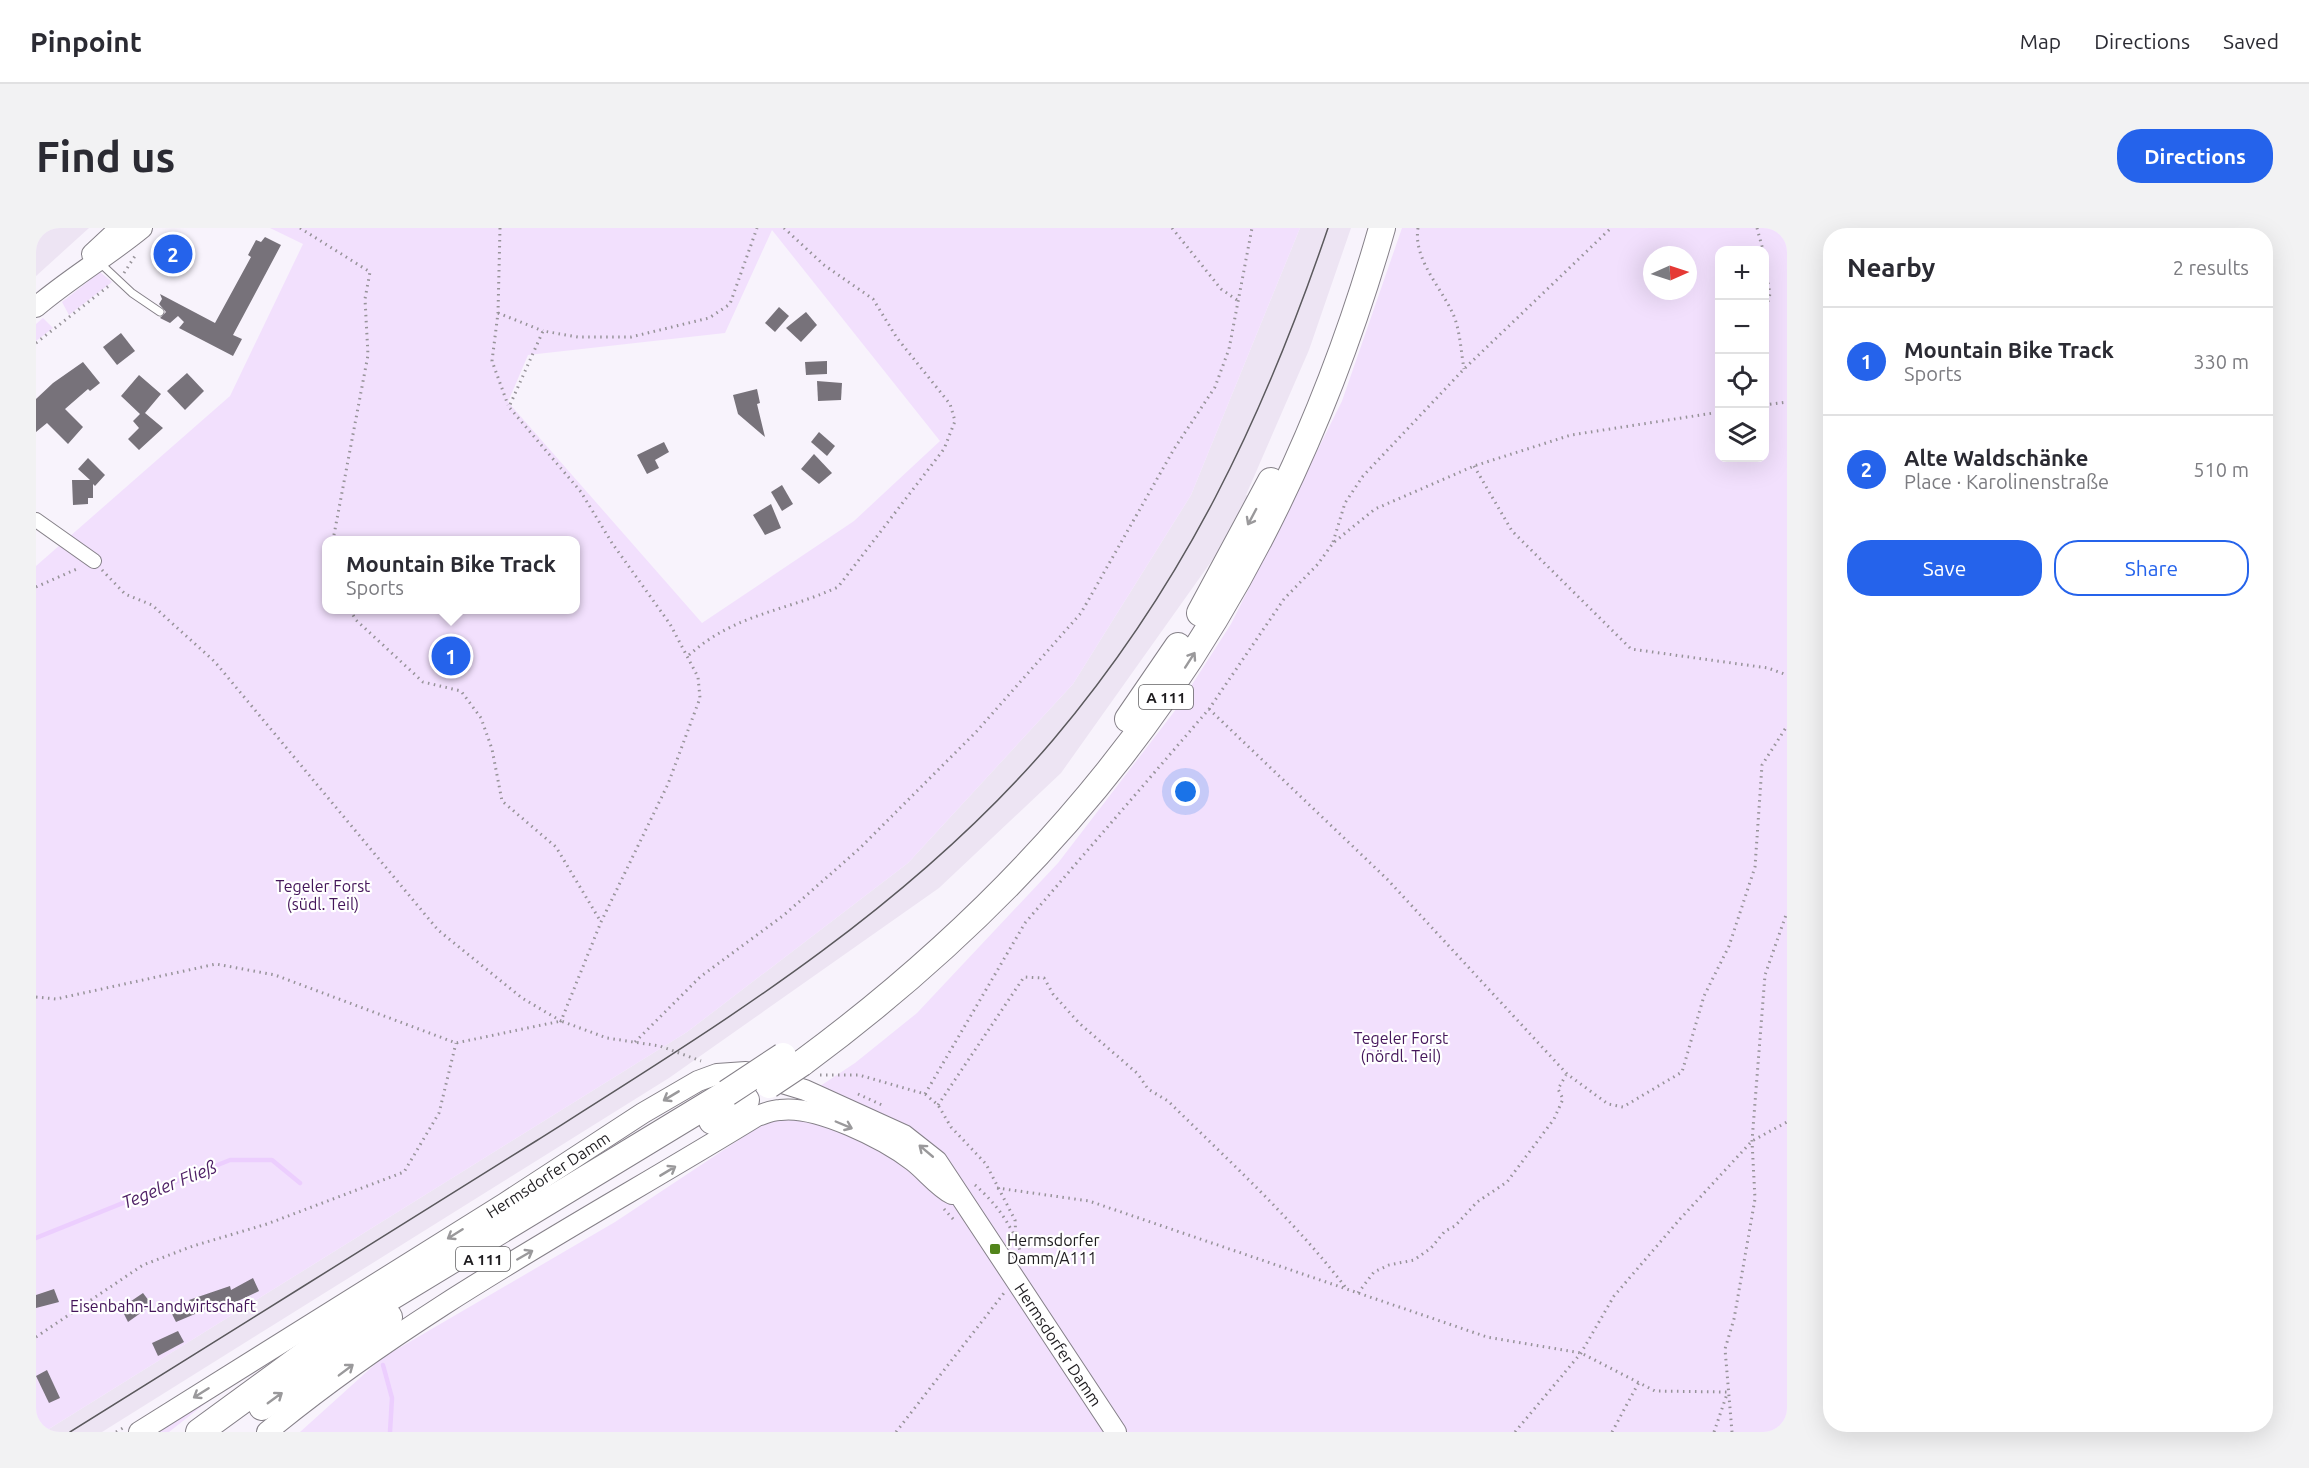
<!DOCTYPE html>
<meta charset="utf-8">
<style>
body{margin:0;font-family:Ubuntu,sans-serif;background:#f2f2f3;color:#2b2b33}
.controls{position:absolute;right:18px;top:18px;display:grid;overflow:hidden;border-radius:12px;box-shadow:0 6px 24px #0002}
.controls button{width:54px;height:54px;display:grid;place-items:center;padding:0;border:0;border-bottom:2px solid #e1e1e2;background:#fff;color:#2b2b33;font:30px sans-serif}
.compass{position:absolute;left:1607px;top:18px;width:54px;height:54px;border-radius:50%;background:#fff;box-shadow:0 6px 24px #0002;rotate:87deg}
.you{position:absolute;left:1150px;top:564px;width:21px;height:21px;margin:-15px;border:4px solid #fff;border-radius:50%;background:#1a73e8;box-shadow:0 0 0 9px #1a73e833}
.badge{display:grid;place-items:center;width:39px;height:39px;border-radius:50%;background:#2563eb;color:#fff;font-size:20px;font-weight:700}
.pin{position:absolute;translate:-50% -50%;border:3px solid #fff;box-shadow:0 2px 6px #0006}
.popup{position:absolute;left:286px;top:308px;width:258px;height:78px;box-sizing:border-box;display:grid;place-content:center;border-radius:12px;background:#fff;filter:drop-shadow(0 2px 4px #0005);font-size:20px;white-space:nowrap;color:#7c7c81}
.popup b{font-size:22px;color:#2b2b33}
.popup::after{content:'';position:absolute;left:50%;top:100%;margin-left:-12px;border:12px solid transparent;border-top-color:#fff}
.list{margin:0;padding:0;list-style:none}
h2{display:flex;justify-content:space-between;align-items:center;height:78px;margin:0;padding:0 24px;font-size:26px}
h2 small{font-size:20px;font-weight:400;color:#7c7c81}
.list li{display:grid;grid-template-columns:39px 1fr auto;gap:18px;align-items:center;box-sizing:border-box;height:108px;padding:0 24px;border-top:2px solid #e1e1e2}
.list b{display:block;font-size:22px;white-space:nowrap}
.list p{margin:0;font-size:20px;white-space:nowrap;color:#7c7c81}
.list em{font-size:20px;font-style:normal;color:#7c7c81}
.actions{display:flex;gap:12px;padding:18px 24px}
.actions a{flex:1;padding:14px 0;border:2px solid #2563eb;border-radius:24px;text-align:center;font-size:21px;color:#2563eb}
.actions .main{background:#2563eb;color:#fff}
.icon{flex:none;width:33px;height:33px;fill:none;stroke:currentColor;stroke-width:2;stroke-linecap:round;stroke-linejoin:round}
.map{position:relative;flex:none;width:1751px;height:1204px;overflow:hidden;border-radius:24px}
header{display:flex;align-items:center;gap:36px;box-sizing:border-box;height:84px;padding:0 30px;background:#fff;border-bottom:2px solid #e1e1e2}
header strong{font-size:28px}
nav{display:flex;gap:33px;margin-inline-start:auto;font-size:21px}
.intro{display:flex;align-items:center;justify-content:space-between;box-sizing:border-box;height:144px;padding:0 36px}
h1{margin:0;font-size:42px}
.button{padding:15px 27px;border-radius:24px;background:#2563eb;color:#fff;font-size:21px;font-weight:700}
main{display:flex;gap:36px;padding:0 36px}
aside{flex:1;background:#fff;border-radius:24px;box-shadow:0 6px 24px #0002}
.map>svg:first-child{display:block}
.built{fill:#ede4f3}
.green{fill:#f2e0fd;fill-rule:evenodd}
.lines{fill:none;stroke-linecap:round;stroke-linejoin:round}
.stream{stroke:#eccefe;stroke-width:4.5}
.building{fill:#77727a}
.service-casing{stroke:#858088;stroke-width:9}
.minor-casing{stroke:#858088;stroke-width:16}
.secondary-casing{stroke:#858088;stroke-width:22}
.motorway-casing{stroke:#858088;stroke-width:28}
.path{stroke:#979399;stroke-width:3;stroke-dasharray:1.5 4.5;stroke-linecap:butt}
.service{stroke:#fff;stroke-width:7}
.minor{stroke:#fff;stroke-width:14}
.secondary{stroke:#fff;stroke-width:20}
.motorway{stroke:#fff;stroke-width:26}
.tram{stroke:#5b595d;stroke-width:1.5}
.motorway-bridge-casing{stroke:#858088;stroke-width:28;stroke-linecap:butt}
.motorway-bridge{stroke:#fff;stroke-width:26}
.oneway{stroke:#9a999b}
.poi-dot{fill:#52851b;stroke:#fff;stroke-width:2}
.labels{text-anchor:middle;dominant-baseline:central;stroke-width:4.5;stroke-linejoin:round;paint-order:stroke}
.shield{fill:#fff;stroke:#626163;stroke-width:1.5}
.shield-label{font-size:15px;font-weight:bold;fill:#1f1d20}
.park-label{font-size:16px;fill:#44165a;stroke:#fff}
.street-label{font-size:16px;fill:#1f1d20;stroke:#fff}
.poi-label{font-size:16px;fill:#1f1d20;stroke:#fff;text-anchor:start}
.water-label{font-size:18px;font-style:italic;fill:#4f2166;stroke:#fff}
</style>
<header>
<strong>Pinpoint</strong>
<nav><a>Map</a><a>Directions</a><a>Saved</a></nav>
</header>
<div class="intro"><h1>Find us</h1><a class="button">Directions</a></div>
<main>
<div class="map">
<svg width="1751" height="1204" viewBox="0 0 1751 1204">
<rect width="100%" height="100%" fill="#f8f3fc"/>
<g class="built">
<polygon points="0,0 53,0 0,48"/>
<polygon points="1264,0 1315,0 1273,122 1210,267 1212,268 1182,324 1025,545 903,660 633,850 66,1204 8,1204 651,804 872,635 1037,456 1155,267"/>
</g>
<g class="green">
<path d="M234 0H1264L1155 267 1037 456 872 635 651 804 8 1204H0V338L194 168 267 16ZM736 2 904 213 818 293 666 395 472 174 492 127 689 105ZM290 312H540V382H290Z"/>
<path d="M1366 0H1751V1204H264L346 1130 579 994 819 835 881 785 1022 635 1141 480 1195 396 1306 173ZM1684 22H1728V230H1684ZM1616 27H1652V63H1616Z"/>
<polygon points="64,44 76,54 33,87 26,74"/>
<polygon points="7,90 17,100 0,113 0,96"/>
<polygon points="180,1167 133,1204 117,1204"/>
</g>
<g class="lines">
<g class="stream">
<polyline points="0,1010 194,932 236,932 264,955"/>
<polyline points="347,1137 356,1170 354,1204"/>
</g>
</g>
<g class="building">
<polygon points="138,8 155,26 136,43 119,26"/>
<polygon points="229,9 245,17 197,107 206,111 197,128 143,100 148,94 142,88 134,95 124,90 130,84 123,76 126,71 124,66 179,95 215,29 212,27 220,12 225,14"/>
<polygon points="743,79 753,88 739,104 729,95"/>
<polygon points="770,84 781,97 765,114 750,100"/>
<polygon points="85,105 99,123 81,137 67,119"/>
<polygon points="791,133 791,146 770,147 769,134"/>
<polygon points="47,134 64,155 54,163 52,161 29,181 47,199 32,216 11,195 0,204 0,171 17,155"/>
<polygon points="151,145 168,163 149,182 131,163"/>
<polygon points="103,147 125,166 109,185 127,200 103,222 92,211 103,200 97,193 104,186 85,168"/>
<polygon points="781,153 806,155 805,172 782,173"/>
<polygon points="721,161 724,175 721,176 729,209 702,186 697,167"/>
<polygon points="783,204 799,218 791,228 775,214"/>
<polygon points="628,214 633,224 619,232 623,240 611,246 601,227"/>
<polygon points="778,226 796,245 783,256 765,241"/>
<polygon points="52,230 69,247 59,258 57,256 57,270 52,270 52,276 37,277 36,252 54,252 42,241"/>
<polygon points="746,257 757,276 746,283 735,264"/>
<polygon points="735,276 745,300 729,307 717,287"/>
<polygon points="217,1050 223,1063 202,1073 186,1078 185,1075 140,1094 135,1084 154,1074 153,1072 194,1058 195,1062"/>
<polygon points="18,1061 23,1074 0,1080 0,1067"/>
<polygon points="107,1065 116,1077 92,1094 85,1080"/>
<polygon points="142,1103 148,1114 122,1128 116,1115"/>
<polygon points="11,1142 24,1170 13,1175 0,1148"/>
</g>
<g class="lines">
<defs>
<polyline id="service" points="64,35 96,65 124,84"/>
<polyline id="minor" points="0,292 58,333"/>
<g id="secondary">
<polyline points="56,26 84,0"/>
<path d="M0 79C34 50 72 28 106 0"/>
<path id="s1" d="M103 1204 469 975 607 885 662 853 681 846 710 844 769 862 868 907 901 933 1080 1204"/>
<path d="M231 1204C381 1080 555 990 721 888 728 886 736 882 744 882 781 877 848 911 877 933 890 943 902 959 916 966"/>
</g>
<g id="motorway">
<polyline points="1164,385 1235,253"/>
<polyline points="1092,491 1142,418"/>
<path d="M766 835C1061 617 1245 353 1346 0"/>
<polyline points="676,893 710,872"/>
<polyline points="226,1179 353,1089"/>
<polyline points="163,1204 312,1095 691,865"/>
</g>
</defs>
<use href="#service" class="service-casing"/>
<use href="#minor" class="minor-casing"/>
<use href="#secondary" class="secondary-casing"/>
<use href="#motorway" class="motorway-casing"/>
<g class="path">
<polyline points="264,0 334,44 329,71 332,127 297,312"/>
<polyline points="464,0 462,85 456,133 472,177"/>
<polyline points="1136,0 1185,61 1201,72"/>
<path d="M1382 0C1377 31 1405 59 1417 86 1424 101 1425 124 1428 141"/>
<polyline points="1721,0 1727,22"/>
<polyline points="1728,31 1734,66 1728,89"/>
<polyline points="88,45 99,28"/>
<polyline points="462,85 507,103"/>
<polyline points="0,115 74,57"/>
<polyline points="1728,177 1751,174"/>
<polyline points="1438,238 1476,303 1595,421 1732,440 1751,447"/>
<polyline points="1297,314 1309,275 1327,248 1428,141 1575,0"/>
<polyline points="66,342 89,366 116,377 179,434 402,702 486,770 525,793 565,694 632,556 664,470 662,449 634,396 576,315 545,264 473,179 507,103 542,109 595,109 673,90 694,76 721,0"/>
<polyline points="0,359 43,340"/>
<polyline points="314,382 320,392 387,454 425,463 445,490 456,521 466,573 520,619 565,694"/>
<path d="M653 427C700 385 748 384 802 359L908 221 919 193 914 176 861 110 837 71 788 37 748 0"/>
<polyline points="1173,481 1351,651 1531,846 1572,876 1587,879 1646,844 1668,768 1693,718 1719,639 1726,537 1751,498"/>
<polyline points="0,769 20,771 180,736 239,747 420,815 525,793 571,810 624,818 665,833"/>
<polyline points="599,814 664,749 748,687 823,621 940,504 1045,385 1138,221 1179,159 1193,121 1216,0"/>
<polyline points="784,847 823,847 889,866 902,877 915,899 950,936 979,992 980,1009"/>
<polyline points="822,866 846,877"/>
<polyline points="889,866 989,695 1173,481 1248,371 1282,336 1297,315 1339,281 1438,238 1535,207 1684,184"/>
<path d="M902 877 988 749 1008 750 1017 766 1043 795 1102 846 1112 861 1132 873C1193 933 1258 992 1310 1060"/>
<path d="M939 957C961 976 979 1001 986 1030"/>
<polyline points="961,960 1053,973 1451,1109 1545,1125 1619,1163 1692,1164"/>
<polyline points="908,981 918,992"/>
<polyline points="1322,1065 1338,1044 1353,1037 1378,1032 1395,1020 1409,1003 1419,998 1441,974 1471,954 1518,891 1527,871 1522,861 1530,847"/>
<polyline points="0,1109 107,1037 157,1018 231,996 368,944 403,885 420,815"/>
<polyline points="80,1204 87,1200"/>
<polyline points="860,1204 968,1065"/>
<polyline points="1479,1204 1545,1125 1578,1068 1644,991 1716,913 1751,894"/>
<polyline points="1576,1204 1603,1154"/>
<polyline points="1678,1204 1691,1166"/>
<polyline points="1696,1204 1689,1121 1698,1091 1719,971 1716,913 1729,747 1751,684"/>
</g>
<use href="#service" class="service"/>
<use href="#minor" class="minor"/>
<use href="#secondary" class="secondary"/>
<use href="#motorway" class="motorway"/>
<path class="tram" d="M34 1204C189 1107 345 1010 500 913 685 796 873 681 1017 512 1148 357 1227 191 1292 0"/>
<defs>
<g id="motorway-bridge">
<polyline points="733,857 766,835"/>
<polyline points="691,865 747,828"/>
</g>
</defs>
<use href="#motorway-bridge" class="motorway-bridge-casing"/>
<use href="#motorway-bridge" class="motorway-bridge"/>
</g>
<defs><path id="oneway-shaft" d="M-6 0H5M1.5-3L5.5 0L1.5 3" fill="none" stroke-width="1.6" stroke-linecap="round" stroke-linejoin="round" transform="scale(1.5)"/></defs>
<g class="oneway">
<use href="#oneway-shaft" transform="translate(1216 289) rotate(118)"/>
<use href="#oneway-shaft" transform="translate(1154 432) rotate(-57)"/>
<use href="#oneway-shaft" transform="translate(635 868) rotate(149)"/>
<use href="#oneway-shaft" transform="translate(808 897) rotate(23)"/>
<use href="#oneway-shaft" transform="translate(890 923) rotate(-140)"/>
<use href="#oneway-shaft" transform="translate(632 943) rotate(-31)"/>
<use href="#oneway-shaft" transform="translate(419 1006) rotate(148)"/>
<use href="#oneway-shaft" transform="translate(489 1027) rotate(-30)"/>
<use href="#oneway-shaft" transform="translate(310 1142) rotate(-37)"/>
<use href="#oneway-shaft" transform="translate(165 1165) rotate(148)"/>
<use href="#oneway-shaft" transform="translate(239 1170) rotate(-36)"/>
</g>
<rect class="poi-dot" x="953" y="1015" width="12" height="12" rx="3"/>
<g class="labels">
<g class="shield">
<rect x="1103" y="457" width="54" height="24" rx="4.5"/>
<rect x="420" y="1019" width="54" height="24" rx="4.5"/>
</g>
<g class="shield-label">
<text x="1130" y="469">A 111</text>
<text x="447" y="1031">A 111</text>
</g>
<g class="park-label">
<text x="287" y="658">Tegeler Forst<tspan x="287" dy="18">(südl. Teil)</tspan></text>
<text x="1365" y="810">Tegeler Forst<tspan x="1365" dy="18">(nördl. Teil)</tspan></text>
<text x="127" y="1078">Eisenbahn-Landwirtschaft</text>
</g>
<g class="street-label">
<text stroke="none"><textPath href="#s1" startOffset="483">Hermsdorfer Damm</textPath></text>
<text stroke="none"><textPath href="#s1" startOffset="1142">Hermsdorfer Damm</textPath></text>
</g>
<g class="poi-label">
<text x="971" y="1012">Hermsdorfer<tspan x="971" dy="18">Damm/A111</tspan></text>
</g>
<g class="water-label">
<text transform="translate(133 956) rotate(-22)">Tegeler Fließ</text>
</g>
</g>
</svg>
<div class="controls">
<button>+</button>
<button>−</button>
<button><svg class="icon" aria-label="locate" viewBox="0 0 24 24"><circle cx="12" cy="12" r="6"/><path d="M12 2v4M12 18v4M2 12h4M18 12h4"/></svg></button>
<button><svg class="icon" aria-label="layers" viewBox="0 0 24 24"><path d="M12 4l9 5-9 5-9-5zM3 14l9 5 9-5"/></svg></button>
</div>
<svg class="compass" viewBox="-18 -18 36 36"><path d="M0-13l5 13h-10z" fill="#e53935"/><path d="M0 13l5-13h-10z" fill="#7c7c81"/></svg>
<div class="you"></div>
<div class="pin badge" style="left:415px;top:428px">1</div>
<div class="popup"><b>Mountain Bike Track</b>Sports</div>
<div class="pin badge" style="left:137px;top:26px">2</div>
</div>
<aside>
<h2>Nearby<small>2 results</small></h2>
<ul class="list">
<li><span class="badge">1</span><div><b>Mountain Bike Track</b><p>Sports</p></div><em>330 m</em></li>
<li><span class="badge">2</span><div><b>Alte Waldschänke</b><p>Place · Karolinenstraße</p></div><em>510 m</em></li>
</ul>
<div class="actions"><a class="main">Save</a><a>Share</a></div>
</aside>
</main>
